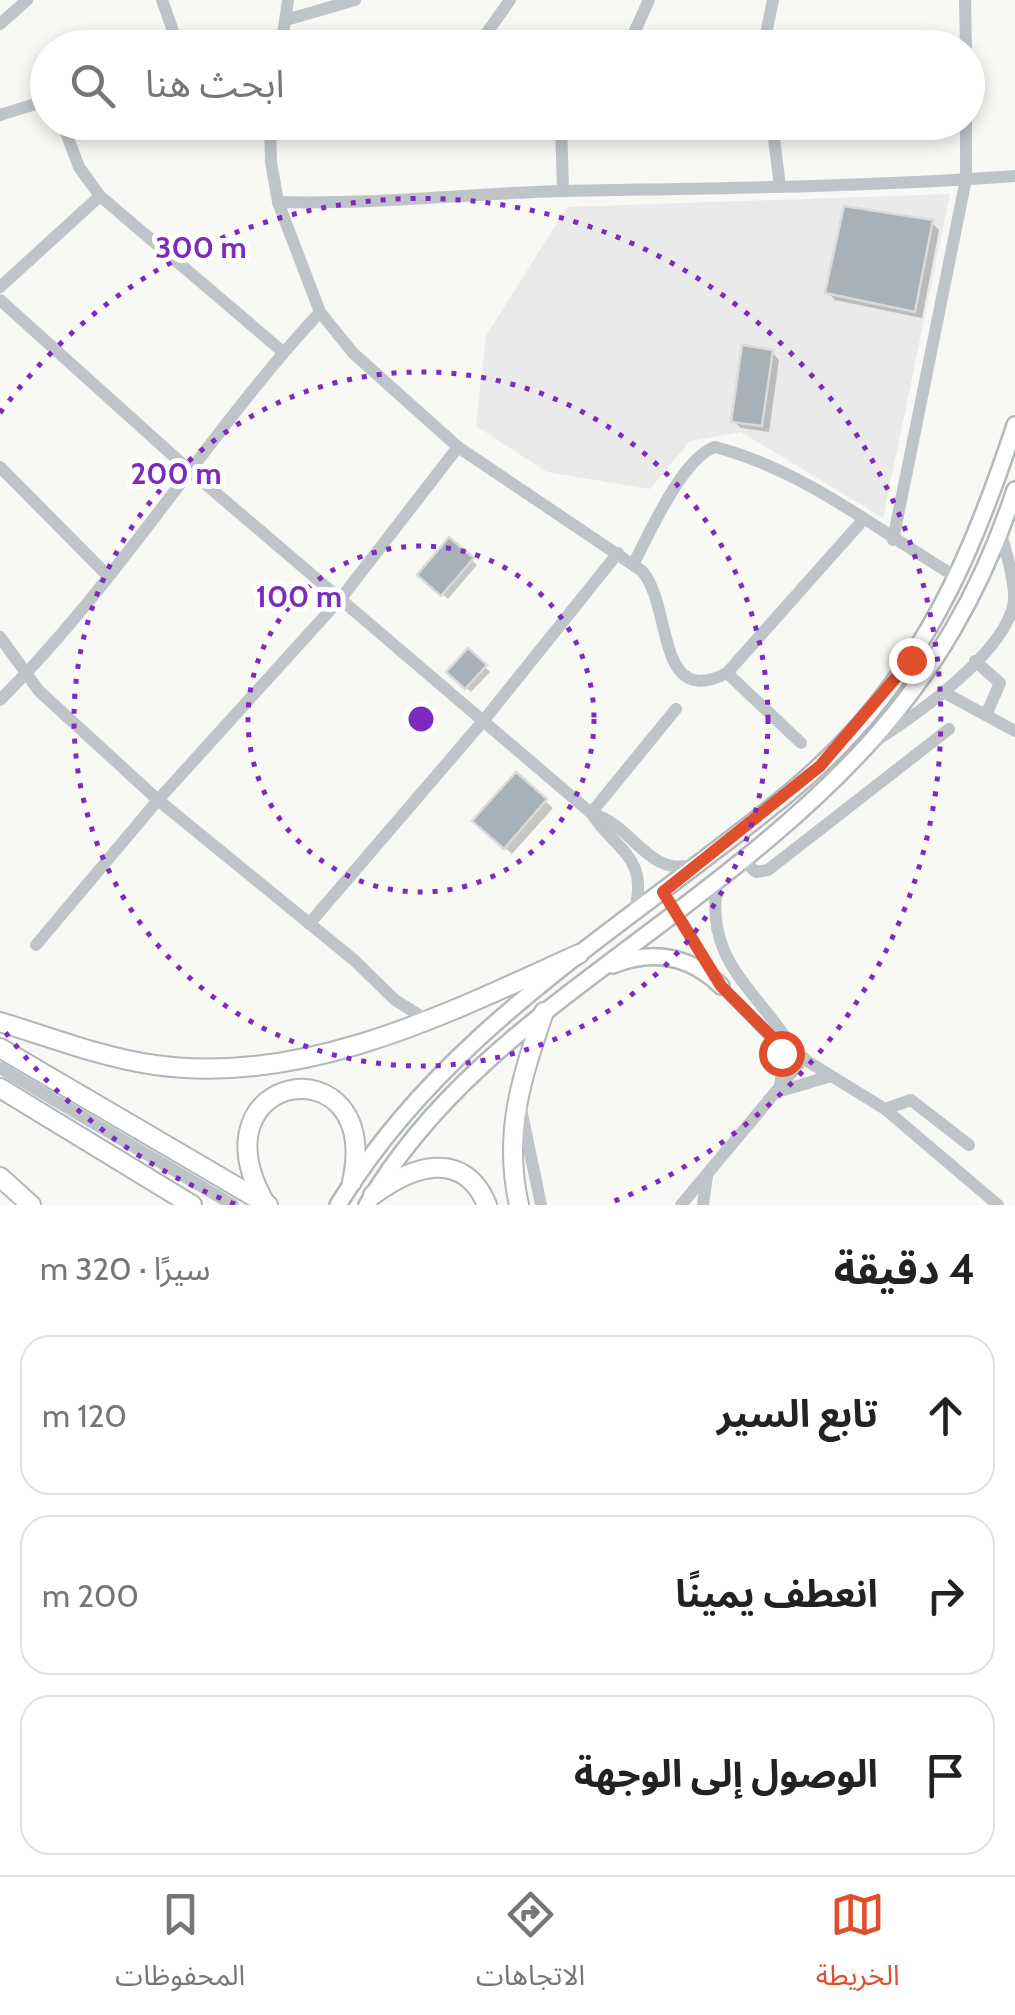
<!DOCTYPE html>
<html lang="ar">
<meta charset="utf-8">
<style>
body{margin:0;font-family:Cabin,"Noto Sans Arabic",sans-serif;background:#f6f6f6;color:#222;direction:rtl}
.stop{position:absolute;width:30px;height:30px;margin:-22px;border:8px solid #e04f2d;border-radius:50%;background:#fff}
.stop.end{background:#e04f2d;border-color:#fff;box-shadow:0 2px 10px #0008}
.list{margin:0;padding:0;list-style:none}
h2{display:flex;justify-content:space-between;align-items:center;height:130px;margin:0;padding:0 40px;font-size:42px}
h2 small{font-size:32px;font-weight:400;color:#767676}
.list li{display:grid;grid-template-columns:65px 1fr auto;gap:30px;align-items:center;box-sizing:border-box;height:160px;margin:0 20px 20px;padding:0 20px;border:2px solid #e0e0e0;border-radius:30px}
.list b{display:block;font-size:38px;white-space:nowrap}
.list em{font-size:32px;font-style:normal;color:#767676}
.icon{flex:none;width:55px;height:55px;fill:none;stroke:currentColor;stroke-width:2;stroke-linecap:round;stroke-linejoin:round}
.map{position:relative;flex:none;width:1015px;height:1205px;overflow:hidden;direction:ltr}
.search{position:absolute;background:#fff;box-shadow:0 5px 15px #0003;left:30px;right:30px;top:30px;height:110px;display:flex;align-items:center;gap:25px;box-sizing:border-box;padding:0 35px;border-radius:55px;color:#767676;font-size:38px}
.sheet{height:670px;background:#fff}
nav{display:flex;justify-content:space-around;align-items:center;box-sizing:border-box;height:140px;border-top:2px solid #e0e0e0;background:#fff;font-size:28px;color:#767676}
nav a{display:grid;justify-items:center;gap:5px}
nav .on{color:#e04f2d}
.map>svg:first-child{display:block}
.built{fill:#e9eae9}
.shadow{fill:#0003}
.building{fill:#a8b1b7;stroke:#dadad8;stroke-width:2.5}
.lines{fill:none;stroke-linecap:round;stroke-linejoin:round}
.major-casing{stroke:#b3b8bc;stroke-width:20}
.highway-casing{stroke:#b3b7bb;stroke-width:22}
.minor{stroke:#bfc4c8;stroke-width:12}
.major{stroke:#fff;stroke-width:15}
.highway{stroke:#fff;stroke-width:18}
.route{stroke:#e04f2d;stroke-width:12}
.ring{fill:none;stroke:#7b2cbf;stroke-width:5;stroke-dasharray:5 10}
.centre{fill:#7b2cbf;stroke:#fff;stroke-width:5}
.ring-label{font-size:30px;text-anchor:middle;font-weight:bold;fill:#7b2cbf;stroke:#fff;stroke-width:10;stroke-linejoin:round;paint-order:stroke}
</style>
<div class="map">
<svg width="1015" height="1205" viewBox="0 0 1015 1205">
<rect width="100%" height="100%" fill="#f8f8f5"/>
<polygon class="built" points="950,194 883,518 741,432 690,441 650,489 547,472 476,426 486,336 567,207"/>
<g class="shadow">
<polygon points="932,223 939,230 922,318 835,300 828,293"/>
<polygon points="772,352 779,360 769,432 741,428 733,421"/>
<polygon points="449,541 477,565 448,599 420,575"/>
<polygon points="468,651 490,672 471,692 449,672"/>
<polygon points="516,775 553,808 512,854 483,828"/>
</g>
<g class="building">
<polygon points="844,206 933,220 915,312 825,293"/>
<polygon points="742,345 773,350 762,426 731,422"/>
<polygon points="449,537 474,558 441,596 417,575"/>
<polygon points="468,648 487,665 465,689 446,672"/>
<polygon points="516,772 547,799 504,849 472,821"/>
</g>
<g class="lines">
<defs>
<g id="major">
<path d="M613 965C653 949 690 956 721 986"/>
<path d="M338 1205C430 1054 573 960 711 854 761 816 812 778 854 731 935 642 978 538 1015 425"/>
<path d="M367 1205C435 1088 544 1012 650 932 820 804 946 700 1015 490"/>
</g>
<g id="highway">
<path d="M0 1022C50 1037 103 1058 155 1065 304 1086 446 1014 579 954"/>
<polyline points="0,1048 268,1205"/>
<polyline points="0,1088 192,1205"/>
<polyline points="0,1177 31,1205"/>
<path d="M373 1195C411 1167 463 1147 487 1205"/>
<path d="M265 1203C190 1070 383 1041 352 1182"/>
<path d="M519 1205C503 1134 521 1079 544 1012"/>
</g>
</defs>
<use href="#major" class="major-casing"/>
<use href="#highway" class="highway-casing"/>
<g class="minor">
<polyline points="162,0 179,48"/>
<polyline points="965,0 966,48"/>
<polyline points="286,20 355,0"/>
<polyline points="0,24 27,0"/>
<polyline points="208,48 254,48"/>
<polyline points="281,48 288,0"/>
<polyline points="476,48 510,0"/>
<polyline points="627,48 649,0"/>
<polyline points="763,48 773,0"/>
<polyline points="0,115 48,100"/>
<polyline points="62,122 79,167 100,196 283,352"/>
<path d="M270 122 271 162 278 202 320 312 353 353 458 447 642 571C673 606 655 710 727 673L863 520"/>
<polyline points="561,122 563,191"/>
<polyline points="772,122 780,187"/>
<path d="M278 202C375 205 470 193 567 191 716 188 866 187 1015 176"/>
<polyline points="0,287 100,196"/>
<path d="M0 300 189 470 591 813C617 852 650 857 634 913"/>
<polyline points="0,467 108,576"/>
<polyline points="893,540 966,179 966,122"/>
<path d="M634 563C649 534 683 457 715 447 804 470 880 532 958 578"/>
<polyline points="0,637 39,691 158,800 354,960 395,1000 424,1018"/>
<polyline points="975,661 1000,683 986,715"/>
<polyline points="727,673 801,743"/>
<polyline points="945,693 1015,731"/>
<path d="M0 700C119 582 206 435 320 312"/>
<path d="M874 742C915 716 1007 652 1014 601 1015 580 1006 553 1001 533"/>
<polyline points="591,813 676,709"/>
<path d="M593 814C635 826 647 879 697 864"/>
<polyline points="742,860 756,872 768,870 949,729"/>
<path d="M718 878C702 961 756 988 794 1050"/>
<polyline points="676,912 721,986 773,1040 885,1109 998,1205"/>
<polyline points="309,924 484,720 618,553"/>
<polyline points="36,945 158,800 342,597 458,447"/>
<polyline points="779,1043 783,1063 780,1086"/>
<polyline points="0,1068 233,1205"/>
<polyline points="784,1090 831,1076"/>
<polyline points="521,1109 541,1205"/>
<polyline points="885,1109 911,1100 969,1145"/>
<polyline points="681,1205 804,1058"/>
<polyline points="703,1205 707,1176"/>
</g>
<use href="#major" class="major"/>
<use href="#highway" class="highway"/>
</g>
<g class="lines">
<polyline class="route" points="781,1053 778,1043 721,986 663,892 820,766 911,660"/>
</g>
<g class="ring">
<circle cx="421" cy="719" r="173"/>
<circle cx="421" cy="719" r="347"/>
<path d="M235 1204A520 520 0 0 1 0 1025M0 413A520 520 0 1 1 607 1204"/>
</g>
<circle cx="421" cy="719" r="15" class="centre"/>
<g class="ring-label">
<text x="201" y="258">300 m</text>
<text x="176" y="484">200 m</text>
<text x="299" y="607">100 m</text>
</g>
</svg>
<div class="stop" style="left:781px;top:1053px"></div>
<div class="stop end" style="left:911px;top:660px"></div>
<div class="search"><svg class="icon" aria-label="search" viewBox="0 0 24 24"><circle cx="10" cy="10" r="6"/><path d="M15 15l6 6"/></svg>ابحث هنا</div>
</div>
<section class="sheet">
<h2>4 دقيقة<small>سيرًا · 320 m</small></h2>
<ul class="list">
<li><svg class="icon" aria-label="ahead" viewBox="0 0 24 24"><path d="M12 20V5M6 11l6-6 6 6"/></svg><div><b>تابع السير</b></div><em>120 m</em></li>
<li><svg class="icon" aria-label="right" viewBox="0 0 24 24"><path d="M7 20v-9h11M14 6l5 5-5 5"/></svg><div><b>انعطف يمينًا</b></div><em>200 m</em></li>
<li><svg class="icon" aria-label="arrive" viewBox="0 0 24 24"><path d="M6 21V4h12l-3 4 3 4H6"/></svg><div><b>الوصول إلى الوجهة</b></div></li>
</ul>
</section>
<nav>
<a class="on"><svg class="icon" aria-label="map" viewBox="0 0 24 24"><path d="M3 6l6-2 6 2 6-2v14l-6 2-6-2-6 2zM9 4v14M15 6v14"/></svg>الخريطة</a>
<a><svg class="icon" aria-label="directions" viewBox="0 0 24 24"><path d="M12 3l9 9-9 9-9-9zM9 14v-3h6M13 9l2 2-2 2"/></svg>الاتجاهات</a>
<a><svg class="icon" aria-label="saved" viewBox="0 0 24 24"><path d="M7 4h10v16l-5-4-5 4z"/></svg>المحفوظات</a>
</nav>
